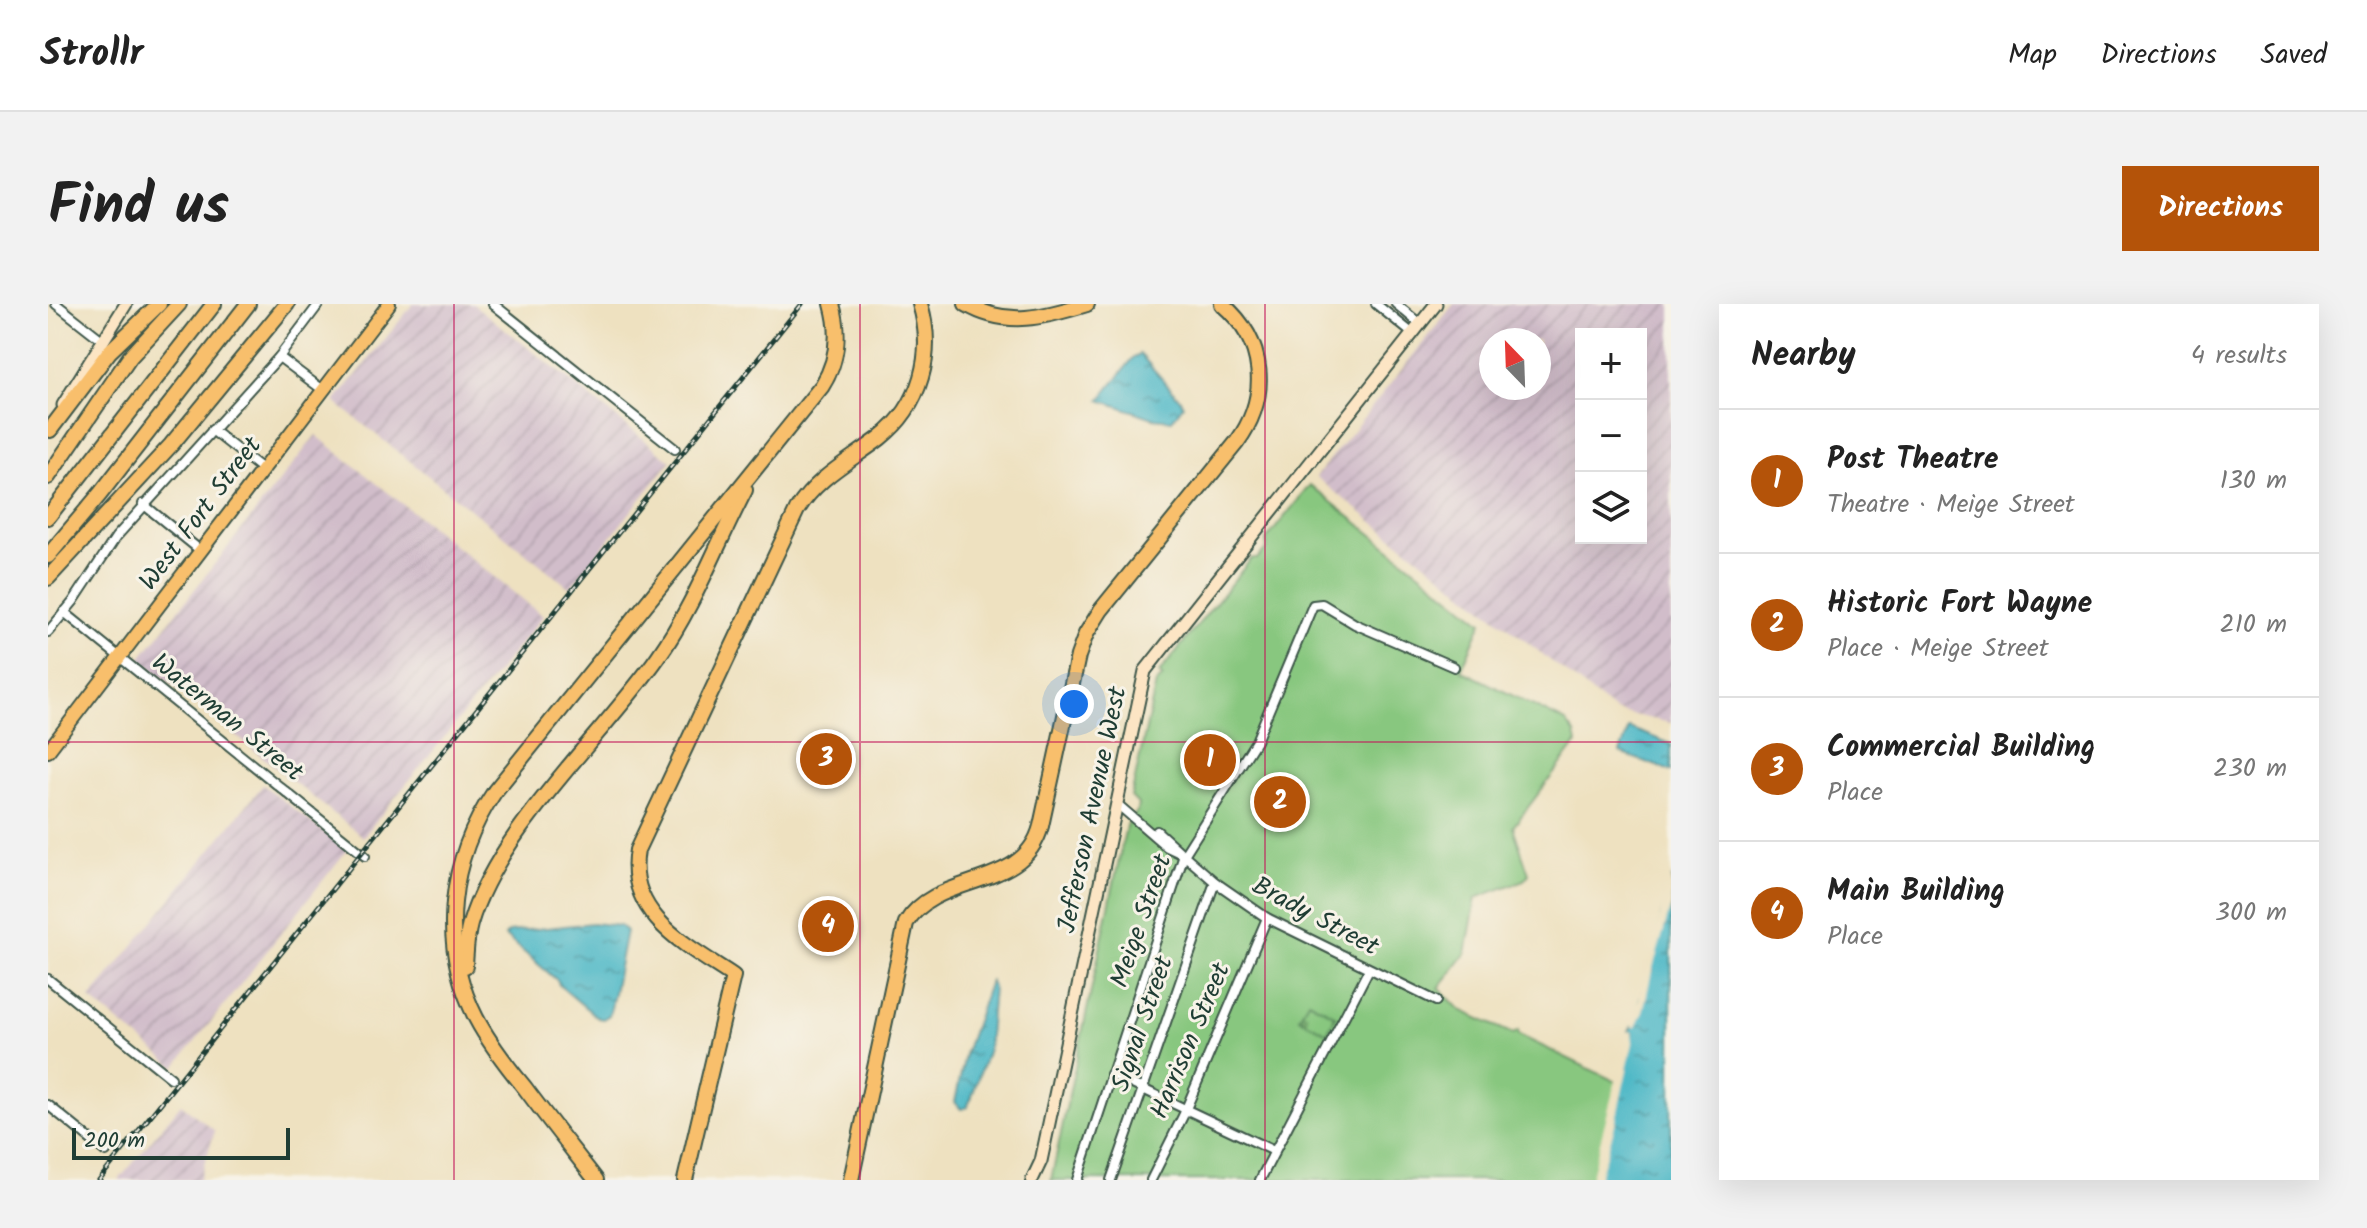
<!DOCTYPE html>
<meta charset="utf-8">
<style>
body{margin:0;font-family:Kalam,sans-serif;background:#f2f2f2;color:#222}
.controls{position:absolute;right:24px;top:24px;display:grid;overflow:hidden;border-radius:0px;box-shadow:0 8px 32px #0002}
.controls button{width:72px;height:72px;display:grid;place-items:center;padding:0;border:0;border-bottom:2px solid #e0e0e0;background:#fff;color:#222;font:40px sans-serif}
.compass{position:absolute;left:1431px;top:24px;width:72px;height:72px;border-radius:50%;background:#fff;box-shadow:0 8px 32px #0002;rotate:337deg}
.scale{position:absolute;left:24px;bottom:20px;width:218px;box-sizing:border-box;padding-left:8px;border:4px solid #1f3d34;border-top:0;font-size:22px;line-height:28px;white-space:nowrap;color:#1f3d34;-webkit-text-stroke:6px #f7f3e8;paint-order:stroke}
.you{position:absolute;left:1026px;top:400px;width:28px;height:28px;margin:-20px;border:6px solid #fff;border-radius:50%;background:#1a73e8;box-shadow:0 0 0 12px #1a73e833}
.badge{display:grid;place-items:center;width:52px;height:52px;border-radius:50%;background:#b45309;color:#fff;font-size:26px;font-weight:700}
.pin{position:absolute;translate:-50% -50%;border:4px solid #fff;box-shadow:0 2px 8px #0006}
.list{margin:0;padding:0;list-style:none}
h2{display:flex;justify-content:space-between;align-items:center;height:104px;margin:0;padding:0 32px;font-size:34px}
h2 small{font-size:26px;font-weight:400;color:#767676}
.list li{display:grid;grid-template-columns:52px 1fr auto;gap:24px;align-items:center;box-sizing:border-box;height:144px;padding:0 32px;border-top:2px solid #e0e0e0}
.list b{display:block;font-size:30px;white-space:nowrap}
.list p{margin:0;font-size:26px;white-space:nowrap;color:#767676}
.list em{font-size:26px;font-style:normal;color:#767676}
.icon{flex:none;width:44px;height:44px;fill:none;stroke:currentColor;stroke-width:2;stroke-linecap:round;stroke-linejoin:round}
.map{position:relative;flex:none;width:1623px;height:876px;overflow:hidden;border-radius:0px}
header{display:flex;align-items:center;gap:48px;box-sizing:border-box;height:112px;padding:0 40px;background:#fff;border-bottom:2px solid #e0e0e0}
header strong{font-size:38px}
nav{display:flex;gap:44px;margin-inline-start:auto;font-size:28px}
.intro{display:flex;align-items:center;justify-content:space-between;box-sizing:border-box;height:192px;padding:0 48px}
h1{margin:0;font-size:56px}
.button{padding:20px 36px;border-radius:0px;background:#b45309;color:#fff;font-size:28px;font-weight:700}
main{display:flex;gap:48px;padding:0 48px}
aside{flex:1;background:#fff;border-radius:0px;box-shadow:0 8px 32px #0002}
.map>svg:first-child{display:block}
.industrial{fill:url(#industrial-furrows);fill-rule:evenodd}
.green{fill:#88c77f;stroke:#54825a;stroke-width:2}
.cemetery{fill:url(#cemetery-stones);stroke:#54825a;stroke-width:2}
.water{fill:url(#water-ripples);stroke:#357a7d;stroke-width:2}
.pier{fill:#eee1c0}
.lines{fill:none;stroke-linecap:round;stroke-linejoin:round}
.minor-casing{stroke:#3e5649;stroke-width:12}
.secondary-casing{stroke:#3e5649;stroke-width:15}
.primary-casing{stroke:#3e5649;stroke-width:16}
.motorway-casing{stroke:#3e5649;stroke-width:18}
.minor{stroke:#fff;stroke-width:8}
.secondary{stroke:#fce5c4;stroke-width:11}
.primary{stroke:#f8bf6c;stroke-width:12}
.motorway{stroke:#f8bf6c;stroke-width:14}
.rail-casing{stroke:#1f3d34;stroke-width:5}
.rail{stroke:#f7f3e8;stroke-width:2;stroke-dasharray:6;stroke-linecap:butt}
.grid{fill:none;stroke:#c2185b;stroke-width:2;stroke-opacity:0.55}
.labels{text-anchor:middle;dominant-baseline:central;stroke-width:6;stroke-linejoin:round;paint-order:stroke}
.street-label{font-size:26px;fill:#1f3d34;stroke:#f7f3e8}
</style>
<header>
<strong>Strollr</strong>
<nav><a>Map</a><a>Directions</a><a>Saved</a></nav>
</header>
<div class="intro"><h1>Find us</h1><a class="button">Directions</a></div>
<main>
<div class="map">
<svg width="1623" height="876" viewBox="0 0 1623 876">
<defs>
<pattern id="industrial-furrows" width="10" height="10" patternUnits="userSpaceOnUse" patternTransform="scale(2)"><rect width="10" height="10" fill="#d1bdca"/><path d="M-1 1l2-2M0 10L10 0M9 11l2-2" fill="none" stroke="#b3a3ae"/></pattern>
<pattern id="cemetery-stones" width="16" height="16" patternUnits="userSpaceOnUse" patternTransform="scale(2)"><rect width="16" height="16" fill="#88c77f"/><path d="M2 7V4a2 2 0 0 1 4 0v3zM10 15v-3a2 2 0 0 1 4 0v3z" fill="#6fa369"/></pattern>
<pattern id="water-ripples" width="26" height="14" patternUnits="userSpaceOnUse" patternTransform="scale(2)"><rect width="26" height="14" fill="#4bb7c6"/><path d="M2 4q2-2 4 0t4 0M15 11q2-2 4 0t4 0" fill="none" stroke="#3e96a2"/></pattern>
</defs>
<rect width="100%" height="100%" fill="#f7f3e8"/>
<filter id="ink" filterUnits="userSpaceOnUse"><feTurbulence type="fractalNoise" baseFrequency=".0125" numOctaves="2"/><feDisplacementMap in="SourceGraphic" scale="16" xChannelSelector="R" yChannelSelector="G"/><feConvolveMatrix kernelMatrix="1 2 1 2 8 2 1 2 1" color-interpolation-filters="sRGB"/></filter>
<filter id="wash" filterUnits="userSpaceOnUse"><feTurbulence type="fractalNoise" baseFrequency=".006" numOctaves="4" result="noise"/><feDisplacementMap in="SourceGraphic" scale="32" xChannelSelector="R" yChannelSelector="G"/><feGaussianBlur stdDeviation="1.8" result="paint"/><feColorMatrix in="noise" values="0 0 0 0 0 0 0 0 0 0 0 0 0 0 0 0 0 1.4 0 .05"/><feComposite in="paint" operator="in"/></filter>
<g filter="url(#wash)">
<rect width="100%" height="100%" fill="#eee1c0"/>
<g class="industrial">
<polygon points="365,0 425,0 623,157 522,284 287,98"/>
<path d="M1406 0H1623V419L1567 407 1268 173ZM1533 30H1593V234H1533ZM1443 36H1491V84H1443Z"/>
<polygon points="268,131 495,312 315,533 92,355"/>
<polygon points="215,481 299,546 127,763 42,695"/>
<polygon points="133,800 167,827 151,876 71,876"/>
</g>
<polygon class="green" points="1262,181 1434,318 1413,366 1518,418 1527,430 1529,439 1465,523 1481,570 1476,576 1428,594 1418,649 1391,684 1412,706 1465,730 1470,727 1471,731 1571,779 1546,876 1003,876 1078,522 1089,507 1090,500 1083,493 1108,379 1115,373 1111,369 1203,255 1209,255 1219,244 1218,236"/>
<polygon class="cemetery" points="1260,697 1288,712 1279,729 1251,714"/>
<g class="water">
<polygon points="1092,50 1131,94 1135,101 1124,116 1105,114 1052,96 1086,53"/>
<polygon points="1581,424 1623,440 1623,467 1572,449"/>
<polygon points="1623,573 1623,876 1546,876 1584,729 1581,727 1585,721"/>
<polygon points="545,619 572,622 578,627 563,704 561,711 555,715 550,714 511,681 510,677 457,632 461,628"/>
<polygon points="942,677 945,683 940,745 923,795 919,803 913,805 907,798 918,746"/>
</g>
<g class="pier">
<polygon points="1623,571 1623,602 1604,667 1595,708 1588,723 1585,723 1582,718 1591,695 1596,663 1612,612 1618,580"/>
<polygon points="1581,727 1584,728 1585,739 1566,825 1550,876 1542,876"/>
</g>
</g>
<g filter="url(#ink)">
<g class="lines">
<defs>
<g id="minor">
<polyline points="8,0 54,36"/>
<polyline points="445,0 627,145"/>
<polyline points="1328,0 1365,30"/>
<polyline points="1348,0 1372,20"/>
<polyline points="231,53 275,86"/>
<polyline points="164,126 215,166"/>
<polyline points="95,200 153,247"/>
<polyline points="16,308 317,552"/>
<polyline points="0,328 25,298 68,233 231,53 271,0"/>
<polyline points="1068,499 1119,543 1136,551 1167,578 1219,614 1388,697"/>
<polyline points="1109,527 1131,547"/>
<polyline points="0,675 123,774"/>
<polyline points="1063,770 1226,847"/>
<polyline points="0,801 58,848"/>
<polyline points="1029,876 1136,551 1208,437 1265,301 1274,300 1307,320 1406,363"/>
<polyline points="1063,876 1167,578"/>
<polyline points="1103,876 1135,812 1219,614"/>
<polyline points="1212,876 1321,665"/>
</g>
<g id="secondary">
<polyline points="15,101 78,0"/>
<polyline points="984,876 993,857 1097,367 1388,0"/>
</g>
<polyline id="primary" points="0,447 341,0"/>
<g id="motorway">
<path d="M918 0C958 24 997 13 1039 0"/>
<polyline points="2,126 61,48 111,0"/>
<polyline points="0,173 82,53 131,0"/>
<polyline points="0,213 166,0"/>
<polyline points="0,252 52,190 200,0"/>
<polyline points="0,274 123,141 239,0"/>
<path d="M417 662C418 648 418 634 422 620 449 527 553 434 610 353 646 302 668 242 697 186"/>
<path d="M548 876C524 845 500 815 477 784 459 762 441 739 428 714 390 639 401 555 447 487L774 82C790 57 792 28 784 0"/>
<path d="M637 876 685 672C640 642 577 611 589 546L749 206C769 173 802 157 832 134 873 102 887 49 872 0"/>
<path d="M803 876 858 619C889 567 976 588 993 522L1030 352 1038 330 1053 306 1189 138C1222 93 1218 37 1174 0"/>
</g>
</defs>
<use href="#minor" class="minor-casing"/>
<use href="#secondary" class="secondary-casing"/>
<use href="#primary" class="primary-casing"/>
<use href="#motorway" class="motorway-casing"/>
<use href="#minor" class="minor"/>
<use href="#secondary" class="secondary"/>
<use href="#primary" class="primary"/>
<use href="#motorway" class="motorway"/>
<defs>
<polyline id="rail" points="51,876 754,0"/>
</defs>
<use href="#rail" class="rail-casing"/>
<use href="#rail" class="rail"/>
</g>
</g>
<path class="grid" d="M406 0V876M812 0V876M1217 0V876M0 438H1623"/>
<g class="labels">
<g class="street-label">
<text transform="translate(153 210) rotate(-53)">West Fort Street</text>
<text transform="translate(179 414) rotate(39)">Waterman Street</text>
<text transform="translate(1045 506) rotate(-78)">Jefferson Avenue West</text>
<text transform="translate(1267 613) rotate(28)">Brady Street</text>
<text transform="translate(1094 617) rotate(-71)">Meige Street</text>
<text transform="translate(1095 720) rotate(-71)">Signal Street</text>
<text transform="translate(1143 737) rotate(-67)">Harrison Street</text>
</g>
</g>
</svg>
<div class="controls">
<button>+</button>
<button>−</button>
<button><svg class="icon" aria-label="layers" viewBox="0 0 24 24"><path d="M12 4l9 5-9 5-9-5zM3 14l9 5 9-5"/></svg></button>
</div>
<svg class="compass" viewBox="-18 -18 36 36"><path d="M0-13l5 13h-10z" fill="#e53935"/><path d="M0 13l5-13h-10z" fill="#767676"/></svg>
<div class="scale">200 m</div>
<div class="you"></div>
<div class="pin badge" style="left:1162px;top:456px">1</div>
<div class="pin badge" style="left:1232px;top:498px">2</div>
<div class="pin badge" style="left:778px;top:455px">3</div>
<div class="pin badge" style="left:780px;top:622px">4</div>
</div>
<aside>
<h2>Nearby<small>4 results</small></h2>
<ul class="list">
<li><span class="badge">1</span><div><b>Post Theatre</b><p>Theatre · Meige Street</p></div><em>130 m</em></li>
<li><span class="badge">2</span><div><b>Historic Fort Wayne</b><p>Place · Meige Street</p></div><em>210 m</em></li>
<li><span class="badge">3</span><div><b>Commercial Building</b><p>Place</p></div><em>230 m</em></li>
<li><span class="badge">4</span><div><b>Main Building</b><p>Place</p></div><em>300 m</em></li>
</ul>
</aside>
</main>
